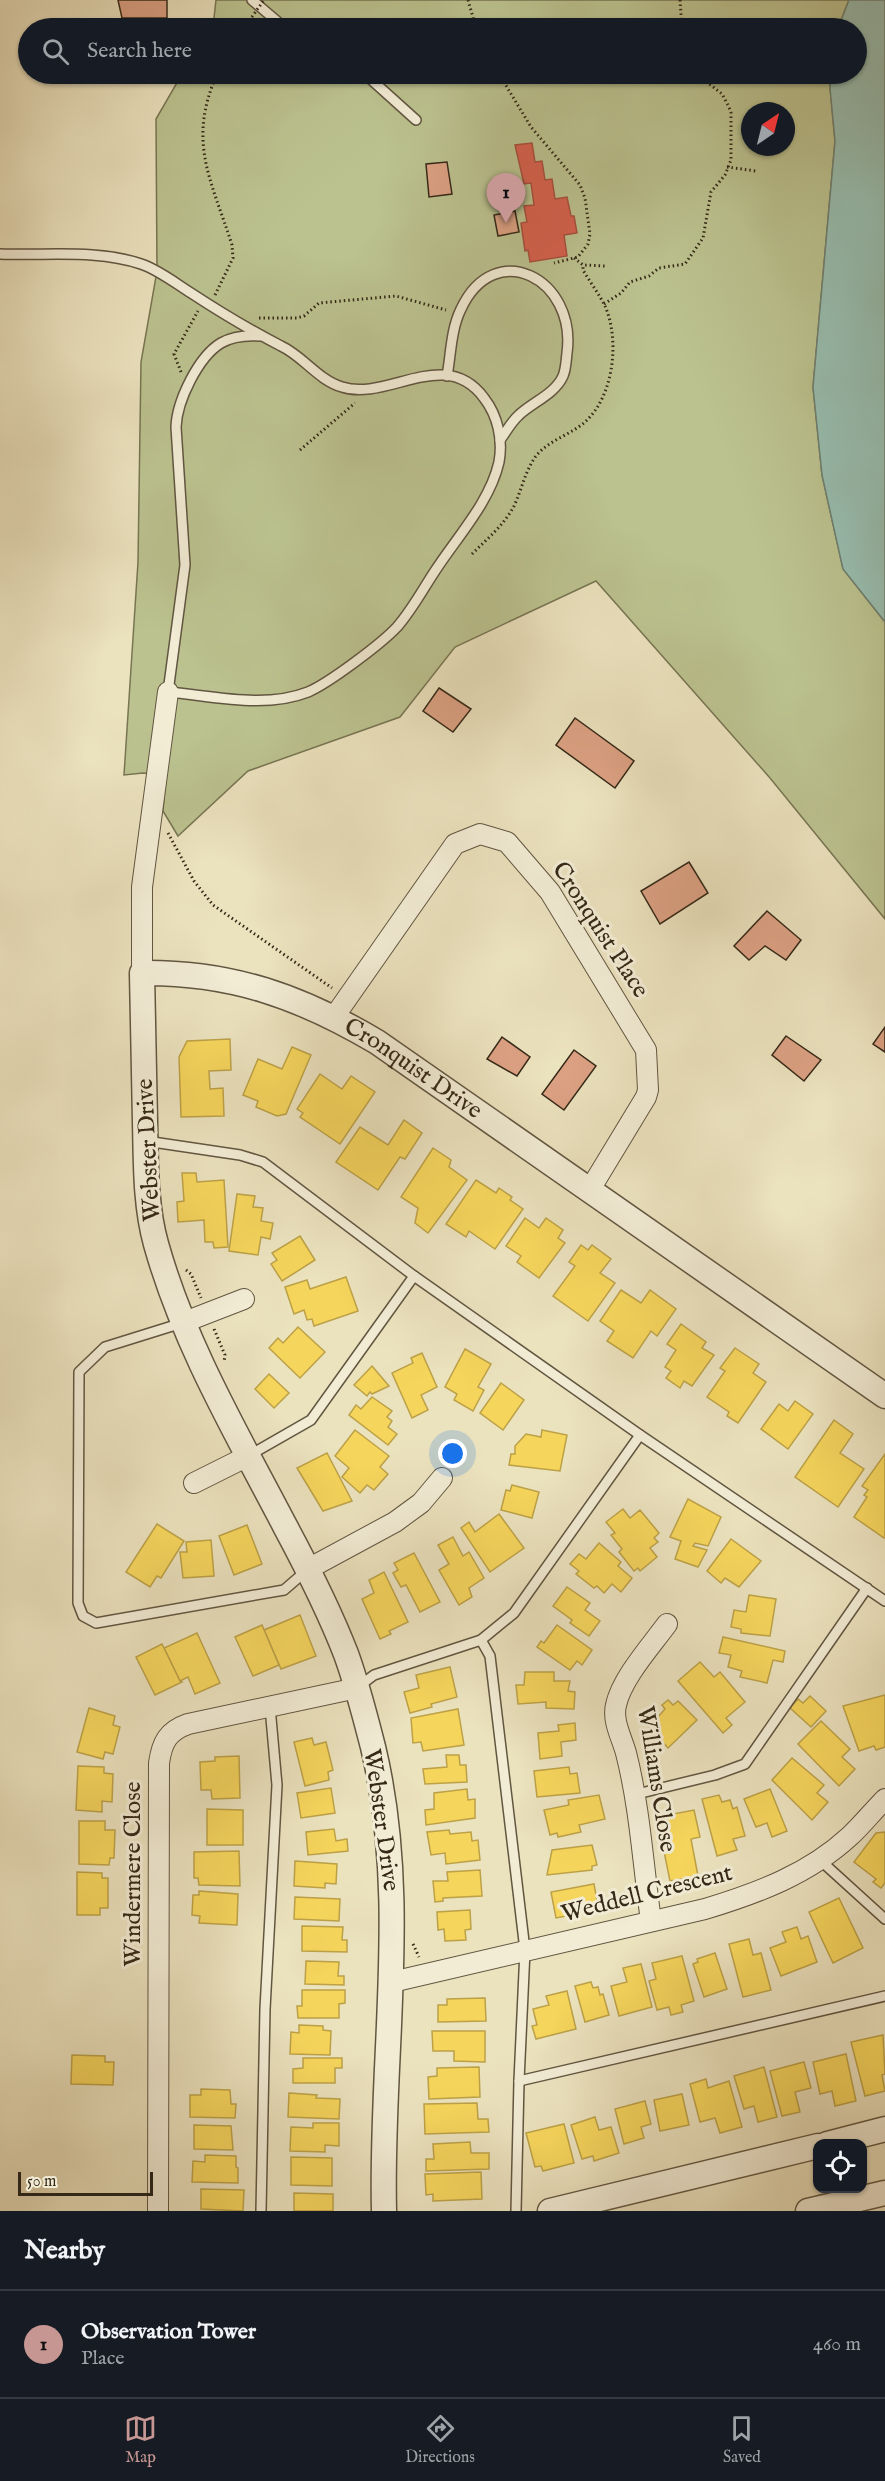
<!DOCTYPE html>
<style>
body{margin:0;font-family:"IM FELL English",serif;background:#242831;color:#f1f3f6}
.controls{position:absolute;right:18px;bottom:18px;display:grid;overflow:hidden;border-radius:12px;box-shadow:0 2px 4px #0004}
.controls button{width:54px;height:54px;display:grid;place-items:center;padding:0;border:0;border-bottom:2px solid #363941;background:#171b24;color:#f1f3f6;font:30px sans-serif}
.compass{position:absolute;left:741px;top:102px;width:54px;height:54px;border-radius:50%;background:#171b24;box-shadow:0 2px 4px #0004;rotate:35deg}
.scale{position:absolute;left:18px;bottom:15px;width:135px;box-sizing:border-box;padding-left:6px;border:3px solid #352817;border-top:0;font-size:16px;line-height:21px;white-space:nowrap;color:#352817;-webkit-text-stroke:4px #f2ecd5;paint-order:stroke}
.you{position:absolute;left:453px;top:1454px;width:21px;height:21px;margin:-15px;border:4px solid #fff;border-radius:50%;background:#1a73e8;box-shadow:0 0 0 9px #1a73e833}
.badge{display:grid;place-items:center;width:39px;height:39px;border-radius:50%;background:#c59692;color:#111;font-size:20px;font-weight:700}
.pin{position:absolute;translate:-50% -50px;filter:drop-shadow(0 2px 3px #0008)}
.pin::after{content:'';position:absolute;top:32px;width:21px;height:18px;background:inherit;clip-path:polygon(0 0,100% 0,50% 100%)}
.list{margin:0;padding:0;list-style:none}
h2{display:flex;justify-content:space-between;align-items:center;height:78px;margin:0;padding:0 24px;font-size:26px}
h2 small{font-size:20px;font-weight:400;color:#9ea1a6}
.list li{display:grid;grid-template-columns:39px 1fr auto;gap:18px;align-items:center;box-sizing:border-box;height:108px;padding:0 24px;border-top:2px solid #363941}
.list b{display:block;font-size:22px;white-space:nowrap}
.list p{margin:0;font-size:20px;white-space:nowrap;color:#9ea1a6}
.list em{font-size:20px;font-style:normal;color:#9ea1a6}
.icon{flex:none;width:33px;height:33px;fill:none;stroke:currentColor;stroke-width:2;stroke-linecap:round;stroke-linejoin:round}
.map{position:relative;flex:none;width:885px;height:2211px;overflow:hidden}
.search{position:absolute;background:#171b24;box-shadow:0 2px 4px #0004;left:18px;right:18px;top:18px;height:66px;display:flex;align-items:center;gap:15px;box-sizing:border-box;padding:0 21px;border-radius:33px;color:#9ea1a6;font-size:22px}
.sheet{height:186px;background:#171b24}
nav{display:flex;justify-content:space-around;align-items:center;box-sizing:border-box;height:84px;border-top:2px solid #363941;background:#171b24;font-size:16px;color:#9ea1a6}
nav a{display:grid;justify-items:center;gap:3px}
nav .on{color:#c59692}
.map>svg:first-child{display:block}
.green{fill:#bbc28f;stroke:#787553;stroke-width:1.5;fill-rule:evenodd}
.water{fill:#98beb0;stroke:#708273;stroke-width:1.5}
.homes{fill:#f6d55c;stroke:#bca147;stroke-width:1.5}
.shops{fill:#d6604d;stroke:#a64f3d;stroke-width:1.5}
.building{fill:#dca183;stroke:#352817;stroke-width:1.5}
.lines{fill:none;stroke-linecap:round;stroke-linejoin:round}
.service-casing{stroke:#625641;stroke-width:12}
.minor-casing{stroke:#625641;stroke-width:22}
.tertiary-casing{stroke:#625641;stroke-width:27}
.path{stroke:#352817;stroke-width:3;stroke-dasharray:1.5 3;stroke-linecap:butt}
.service{stroke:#f2ecd5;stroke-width:9}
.minor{stroke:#f2ecd5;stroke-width:20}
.tertiary{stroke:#f2ecd5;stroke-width:24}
.path-bridge{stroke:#352817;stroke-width:3;stroke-dasharray:1.5 3;stroke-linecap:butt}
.labels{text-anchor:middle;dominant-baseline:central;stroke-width:6;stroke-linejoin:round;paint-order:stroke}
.street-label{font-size:24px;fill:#352817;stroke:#f2ecd5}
</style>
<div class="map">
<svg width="885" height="2211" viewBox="0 0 885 2211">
<rect width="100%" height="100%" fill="#ebe2be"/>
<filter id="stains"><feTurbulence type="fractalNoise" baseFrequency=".00333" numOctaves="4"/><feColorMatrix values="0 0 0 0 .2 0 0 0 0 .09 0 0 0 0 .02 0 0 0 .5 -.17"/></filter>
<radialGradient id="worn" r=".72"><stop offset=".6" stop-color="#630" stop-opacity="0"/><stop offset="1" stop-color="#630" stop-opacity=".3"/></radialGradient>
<g class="green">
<polygon points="216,0 849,0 838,28 208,28 214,18"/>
<path d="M182 74H831L830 88 835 141 813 387 822 475 843 569 885 622V919L770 778 596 581 455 647 400 717 248 771 178 836 163 811 166 775 143 773 124 775 138 562 141 362 157 271 156 119ZM750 111H786V147H750Z"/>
</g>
<polygon class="water" points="849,0 885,0 885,622 843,569 822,475 813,387 835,141 830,88 831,74 856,74 856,28 838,28"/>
<g class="homes">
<polygon points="230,1039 231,1070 209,1071 210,1089 223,1088 224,1116 181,1117 179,1057 187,1041"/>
<polygon points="292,1047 311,1055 286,1114 277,1116 256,1107 258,1101 243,1095 258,1059 282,1069"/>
<polygon points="320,1074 342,1089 351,1076 375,1092 340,1144 300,1117 303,1113 297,1109"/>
<polygon points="404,1120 422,1133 405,1159 400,1157 378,1190 336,1162 360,1127 388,1145"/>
<polygon points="433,1148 451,1160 449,1167 467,1180 428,1233 415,1223 418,1208 401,1197"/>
<polygon points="182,1173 196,1173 197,1182 224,1180 228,1247 214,1248 213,1242 205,1242 204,1220 178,1222 177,1202 184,1201"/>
<polygon points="476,1180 496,1193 499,1188 512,1197 510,1200 523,1209 495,1249 469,1231 466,1237 446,1224"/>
<polygon points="237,1194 255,1196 253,1207 263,1208 261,1221 273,1223 270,1239 261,1237 258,1255 229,1251"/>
<polygon points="525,1218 539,1228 546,1218 563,1230 558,1238 565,1243 539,1278 517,1262 521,1256 506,1246"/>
<polygon points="300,1236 315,1260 282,1281 271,1264 277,1260 272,1253"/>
<polygon points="581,1245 588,1250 592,1245 611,1259 600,1273 615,1283 588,1321 553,1296 575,1266 569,1262"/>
<polygon points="346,1277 358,1311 314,1326 312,1319 307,1320 304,1310 294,1314 285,1287 307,1280 310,1289"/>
<polygon points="621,1290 641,1303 650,1290 676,1309 657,1336 651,1331 633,1358 607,1341 614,1331 600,1321"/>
<polygon points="681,1324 706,1342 702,1348 714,1355 692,1386 684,1381 680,1388 666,1378 671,1371 665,1367 676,1350 667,1344"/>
<polygon points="298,1327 325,1352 300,1378 269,1348 278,1338 283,1343"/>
<polygon points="735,1348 759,1364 753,1373 766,1382 738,1423 727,1416 729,1412 707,1397 725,1371 720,1368"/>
<polygon points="465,1349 491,1364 478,1387 484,1390 473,1411 454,1400 457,1394 445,1387"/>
<polygon points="422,1353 437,1387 421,1395 428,1410 412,1418 392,1373 413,1363 411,1358"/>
<polygon points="372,1366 389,1386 372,1394 370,1392 367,1396 354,1385"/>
<polygon points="269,1374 289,1393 274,1408 255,1389"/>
<polygon points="501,1383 524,1400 503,1430 480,1413"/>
<polygon points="372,1397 392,1411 387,1417 392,1421 388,1427 397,1434 388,1445 349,1415 356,1405 361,1409"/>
<polygon points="795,1401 813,1414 788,1449 761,1429 779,1404 788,1411"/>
<polygon points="834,1420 853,1434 840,1453 864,1469 838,1507 795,1477"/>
<polygon points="355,1430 389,1456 380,1467 388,1474 374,1490 367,1485 360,1493 342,1477 349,1468 335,1456"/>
<polygon points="542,1430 567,1435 560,1471 509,1465 511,1454 515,1454 515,1446 526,1434 541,1437"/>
<polygon points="327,1453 352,1501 323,1511 297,1468"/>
<polygon points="885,1454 885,1537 884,1538 854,1517 867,1497 864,1495 868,1490 862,1486"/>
<polygon points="512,1485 539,1492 532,1518 501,1510 506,1490 510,1491"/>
<polygon points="688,1499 721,1517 708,1546 695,1543 693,1546 707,1550 698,1567 675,1559 681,1541 670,1537"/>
<polygon points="623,1509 630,1518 640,1510 659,1533 654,1538 658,1542 650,1548 657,1557 640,1571 638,1568 634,1571 619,1552 622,1549 611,1535 615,1533 606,1522"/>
<polygon points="499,1514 524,1548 490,1572 461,1528 469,1522 475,1532"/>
<polygon points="157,1524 184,1541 161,1578 157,1576 150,1587 126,1572"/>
<polygon points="247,1525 262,1564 234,1575 219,1536"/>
<polygon points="453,1537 463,1556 469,1552 484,1578 469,1588 472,1597 459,1605 439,1570 449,1564 438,1545"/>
<polygon points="731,1539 761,1561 739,1587 725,1578 721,1583 707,1571"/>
<polygon points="211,1540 214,1576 183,1578 180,1552 187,1552 186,1542"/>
<polygon points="599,1543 621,1562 618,1566 632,1578 621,1592 612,1584 604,1593 597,1586 594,1588 576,1574 579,1571 570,1564 579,1554 586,1559"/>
<polygon points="414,1553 440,1602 420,1612 406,1585 401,1587 393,1573 398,1570 394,1563"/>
<polygon points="384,1572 408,1622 389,1631 391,1634 380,1639 362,1599 374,1593 369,1580"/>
<polygon points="567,1587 590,1603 585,1610 600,1621 589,1636 570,1623 572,1620 553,1606"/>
<polygon points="749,1595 776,1599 770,1636 741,1633 741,1629 731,1627 734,1610 746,1612"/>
<polygon points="300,1615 316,1656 281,1669 264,1630"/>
<polygon points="262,1625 279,1665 253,1676 235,1637"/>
<polygon points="557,1625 592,1650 582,1665 577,1661 570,1670 537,1647 541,1641 544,1643"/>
<polygon points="197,1633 220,1683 195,1694 188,1677 180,1681 164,1648"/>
<polygon points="723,1637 785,1651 783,1662 773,1660 767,1683 740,1677 742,1671 728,1667 731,1655 719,1653"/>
<polygon points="162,1644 180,1681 182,1682 155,1695 136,1657"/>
<polygon points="700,1662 714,1677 720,1672 745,1702 726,1718 732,1725 723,1733 678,1681"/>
<polygon points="450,1667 457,1697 431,1704 432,1707 410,1713 404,1692 419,1688 416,1675"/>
<polygon points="525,1672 554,1672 554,1681 570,1681 568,1691 575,1692 574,1709 546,1708 546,1702 518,1704 516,1685 524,1685"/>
<polygon points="885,1695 885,1747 876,1750 874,1746 859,1751 843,1706"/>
<polygon points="810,1696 826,1711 811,1727 790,1708 798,1699 803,1703"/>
<polygon points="668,1700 673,1705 678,1701 697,1720 668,1748 649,1727 665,1709 662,1705"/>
<polygon points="89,1708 115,1716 113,1725 120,1727 113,1754 105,1752 103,1759 77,1752"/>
<polygon points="458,1709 464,1745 423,1751 421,1742 413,1743 411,1718"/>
<polygon points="821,1721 850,1749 842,1757 855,1769 839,1786 798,1744"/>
<polygon points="575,1723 576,1740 561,1742 562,1756 540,1759 538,1733 559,1731 558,1725"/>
<polygon points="312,1738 314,1745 326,1742 333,1770 328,1772 329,1780 305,1786 294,1742"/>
<polygon points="446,1755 459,1755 460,1765 466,1765 467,1782 425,1784 423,1769 447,1767"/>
<polygon points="239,1756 240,1798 212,1799 211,1790 201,1790 200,1762 215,1761 215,1757"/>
<polygon points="792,1758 824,1785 817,1793 828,1802 812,1820 772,1780"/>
<polygon points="78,1766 104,1767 104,1773 113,1774 112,1802 102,1801 102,1812 76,1810"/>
<polygon points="569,1767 570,1774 577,1773 580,1793 537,1797 534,1771"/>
<polygon points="331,1788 335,1813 301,1818 297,1793"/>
<polygon points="467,1789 468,1800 475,1799 475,1818 426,1825 425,1810 434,1809 434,1793"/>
<polygon points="770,1789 787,1831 772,1837 767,1823 756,1827 744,1799"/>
<polygon points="599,1795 605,1819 579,1825 581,1832 558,1837 557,1833 550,1835 544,1810 569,1805 568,1800"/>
<polygon points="719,1795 722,1802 730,1800 733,1809 737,1807 745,1836 733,1839 737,1850 717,1856 702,1799"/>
<polygon points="207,1809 243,1810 243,1845 207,1845"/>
<polygon points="694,1810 700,1837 691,1839 698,1876 670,1881 657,1817"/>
<polygon points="79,1821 105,1821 105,1830 115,1830 114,1858 110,1858 109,1865 79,1864"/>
<polygon points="334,1829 336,1841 347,1839 348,1851 308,1855 306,1832"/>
<polygon points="449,1830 450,1834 471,1832 472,1841 478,1840 480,1860 446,1864 445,1853 431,1855 427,1832"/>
<polygon points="885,1832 885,1883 881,1888 873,1882 876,1879 854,1862 876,1833"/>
<polygon points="592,1845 597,1865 592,1866 592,1870 547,1875 552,1850"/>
<polygon points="239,1851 240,1886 199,1885 198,1878 194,1878 194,1852"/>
<polygon points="295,1861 337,1864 336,1884 325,1883 325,1888 294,1886"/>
<polygon points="480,1870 482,1896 443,1898 443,1901 435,1902 433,1881 448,1881 447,1872"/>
<polygon points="77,1872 102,1873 102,1878 108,1878 108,1908 100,1908 100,1915 77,1915"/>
<polygon points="594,1884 597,1901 588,1907 589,1912 556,1918 551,1892"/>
<polygon points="199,1891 238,1894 237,1925 199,1923 200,1916 192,1915 193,1895 199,1895"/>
<polygon points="295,1897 340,1899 339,1921 294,1919"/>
<polygon points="839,1898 863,1948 833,1963 809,1912"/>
<polygon points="470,1910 471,1929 465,1930 466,1940 445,1941 444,1929 438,1930 437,1912"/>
<polygon points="302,1926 343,1927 342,1940 347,1940 347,1952 302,1951"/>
<polygon points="797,1927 801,1939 808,1936 817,1962 781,1976 770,1948 786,1942 782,1932"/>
<polygon points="749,1939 753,1955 761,1953 771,1990 743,1997 729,1944"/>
<polygon points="715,1953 727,1989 704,1997 693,1964 698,1962 697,1959"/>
<polygon points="682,1956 694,2001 681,2005 683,2012 671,2015 669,2007 657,2010 649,1981 656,1979 652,1963"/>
<polygon points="306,1961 339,1962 338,1976 344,1976 344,1985 305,1984"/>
<polygon points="641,1964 652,2007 619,2016 611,1986 627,1982 623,1968"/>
<polygon points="591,1982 593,1988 598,1987 600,1995 603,1994 609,2015 585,2022 575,1986"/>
<polygon points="302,1990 345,1990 345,2003 339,2004 339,2018 298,2018 297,2006 302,2006"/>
<polygon points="567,1991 576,2029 536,2039 532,2026 537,2025 533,2009 549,2005 546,1996"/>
<polygon points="485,1998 486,2021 438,2022 438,2005 447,2005 447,1999"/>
<polygon points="299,2025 323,2026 323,2030 331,2031 330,2055 290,2054 291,2032 299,2033"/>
<polygon points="432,2031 485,2031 485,2062 454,2061 454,2051 433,2051"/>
<polygon points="883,2035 885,2074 882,2075 885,2091 865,2096 851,2042"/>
<polygon points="846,2054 856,2101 835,2106 832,2091 820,2094 813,2062"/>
<polygon points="72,2055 105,2056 105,2062 114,2062 113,2085 71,2084"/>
<polygon points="303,2058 342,2058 342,2068 335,2068 335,2083 293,2083 293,2069 303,2068"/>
<polygon points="804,2062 811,2088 795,2092 800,2112 782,2116 770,2071"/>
<polygon points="479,2067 480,2097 429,2099 428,2077 437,2076 437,2068"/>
<polygon points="764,2067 777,2117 758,2122 754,2106 744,2109 734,2076"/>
<polygon points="706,2079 708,2088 729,2081 742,2127 720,2133 715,2118 700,2122 690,2084"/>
<polygon points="201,2089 230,2090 231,2104 236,2104 235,2118 190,2117 190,2095 201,2095"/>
<polygon points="289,2093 317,2095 316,2098 340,2099 339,2119 288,2117"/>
<polygon points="682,2094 689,2125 660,2131 654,2100"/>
<polygon points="645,2101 651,2124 641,2127 644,2138 624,2144 615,2109"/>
<polygon points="477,2103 478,2119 488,2119 489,2132 425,2134 424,2104"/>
<polygon points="595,2117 599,2130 611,2127 619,2153 594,2161 593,2156 582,2159 571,2125"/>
<polygon points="313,2123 339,2123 339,2146 325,2145 325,2152 290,2151 291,2127 313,2128"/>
<polygon points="564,2124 574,2163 543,2171 541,2166 535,2167 526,2133"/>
<polygon points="194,2125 231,2126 233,2150 194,2149"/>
<polygon points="470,2142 471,2153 489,2153 489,2169 426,2171 426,2159 434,2159 433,2144"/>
<polygon points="205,2155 236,2156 236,2167 238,2168 238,2183 192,2182 193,2161 205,2162"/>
<polygon points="291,2157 332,2158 332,2186 291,2185"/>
<polygon points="481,2172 482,2199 433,2201 433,2194 426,2195 425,2174"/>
<polygon points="201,2189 244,2190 243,2211 201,2209"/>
<polygon points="294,2193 333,2194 333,2211 294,2211"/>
</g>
<polygon class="shops" points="532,143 535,162 542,161 545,180 552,179 555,199 567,197 571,216 574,216 577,233 564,235 567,256 530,262 528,250 525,251 521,223 527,222 524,206 534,205 531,183 524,184 515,145"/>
<g class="building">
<polygon points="118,0 167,0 167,18 122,18"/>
<polygon points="447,162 452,194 429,197 426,164"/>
<polygon points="515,211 519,232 498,236 494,215"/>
<polygon points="439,688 471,709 453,732 423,711"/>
<polygon points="575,718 634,761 615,788 556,745"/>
<polygon points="689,862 708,893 660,924 641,891"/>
<polygon points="767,911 801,940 786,960 765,946 749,960 734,946"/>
<polygon points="885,1027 885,1052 873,1044"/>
<polygon points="786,1036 821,1060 804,1081 772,1055"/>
<polygon points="502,1037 530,1057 517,1076 487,1059"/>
<polygon points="574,1050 596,1066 564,1110 542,1094"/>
</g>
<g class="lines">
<defs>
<g id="service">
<polyline points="252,0 285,28"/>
<polyline points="365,74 416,120"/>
<path d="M0 254C46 256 97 249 141 264 159 270 175 283 191 293 220 312 250 330 281 346 303 356 318 380 342 387 387 402 445 345 484 398 498 416 503 440 499 462 490 502 457 537 435 571 423 589 412 610 397 627 381 644 329 683 308 692 265 709 213 696 168 692L185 565 176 427C177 401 198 357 221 343 233 336 247 335 261 336"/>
<path d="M447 376C451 354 451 329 461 309 495 236 577 279 567 353 566 361 566 369 563 376 555 394 533 402 519 415 511 422 506 432 500 440"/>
<polyline points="146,1141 240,1155 263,1162 414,1276 640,1435 885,1601"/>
<polyline points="182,1323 105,1347 79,1372 78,1603 83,1616 96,1623 284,1590 306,1571"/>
<polyline points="248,1456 311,1420 414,1276"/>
<polyline points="481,1640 490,1656 525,1950 519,2081 516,2211"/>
<polyline points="358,1687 374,1675 481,1640 514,1613 640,1435"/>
<polyline points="633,1795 715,1775 745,1764 867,1588"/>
<polyline points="820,1860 885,1919"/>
<polyline points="519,2081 885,1996"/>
<polyline points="261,2211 265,2009 277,1785 270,1707"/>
</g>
<g id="minor">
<polyline points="142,973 142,887 168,692"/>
<polyline points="334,1017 455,844 480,834 507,842 550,892 646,1050 648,1090 646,1097 589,1191"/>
<polyline points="182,1323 244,1299"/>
<polyline points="194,1483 248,1456"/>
<polyline points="308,1569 395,1522 421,1503 442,1478"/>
<path d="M651 1921C643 1865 640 1808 626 1753 622 1738 612 1721 616 1705 622 1678 651 1646 667 1624"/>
<path d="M392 1982 705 1909C758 1893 809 1874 850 1836 862 1825 873 1811 885 1799"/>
<path d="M158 2211 159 1763C162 1742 168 1731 188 1724L357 1688"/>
</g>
<g id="tertiary">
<polyline points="827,2144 885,2129"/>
<path id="s1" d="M384 2211C380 2056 410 1900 373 1747 365 1716 357 1684 346 1654 329 1610 307 1567 285 1526 237 1434 184 1344 156 1244 145 1205 146 1161 145 1122 144 1072 143 1023 142 973 232 972 301 997 377 1042L885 1396"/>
<polyline points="550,2211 818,2146"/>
<polyline points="808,2211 885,2193"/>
</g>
</defs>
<use href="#service" class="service-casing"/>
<use href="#minor" class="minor-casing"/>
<use href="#tertiary" class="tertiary-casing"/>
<g class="path">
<polyline points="468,0 476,28"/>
<polyline points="680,0 682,28"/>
<polyline points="499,74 531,127 580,185 585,198 590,234 588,244 578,257 554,263"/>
<polyline points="727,167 756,171"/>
<polyline points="574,258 583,265 605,266"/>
<path d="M215 295 233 258 232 245C211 179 187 142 217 74"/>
<polyline points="604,304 621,293 630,282 649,276 659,268 685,264 703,238 711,192 725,175 731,160 731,113 729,107 722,94 697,74"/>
<polyline points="259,318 297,318 304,316 319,303 396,296 446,310"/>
<polyline points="181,372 174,354 198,311"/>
<polyline points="300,450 355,403"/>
<path d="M472 554C487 539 504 525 514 506 522 489 525 471 536 456 549 440 570 435 585 422 614 396 620 340 605 306 599 294 590 282 583 270V265"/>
<polyline points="168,833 194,881 213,905 332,988"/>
<polyline points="186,1270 191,1274 201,1298"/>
<polyline points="214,1329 225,1355 224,1362"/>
<polyline points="413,1944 419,1957"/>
</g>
<use href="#service" class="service"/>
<use href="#minor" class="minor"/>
<use href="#tertiary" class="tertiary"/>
<polyline class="path-bridge" points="244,28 264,0"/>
</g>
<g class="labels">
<g class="street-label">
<text transform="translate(600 930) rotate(57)">Cronquist Place</text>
<text stroke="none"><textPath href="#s1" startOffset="1580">Cronquist Drive</textPath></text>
<text transform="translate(149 1150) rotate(-93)">Webster Drive</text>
<text transform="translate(656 1779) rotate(81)">Williams Close</text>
<text transform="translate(381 1820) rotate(82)">Webster Drive</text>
<text transform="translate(133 1874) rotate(-90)">Windermere Close</text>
<text transform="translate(647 1894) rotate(-14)">Weddell Crescent</text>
</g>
</g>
<rect width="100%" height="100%" filter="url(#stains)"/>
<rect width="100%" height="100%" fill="url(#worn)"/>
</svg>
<div class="controls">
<button><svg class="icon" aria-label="locate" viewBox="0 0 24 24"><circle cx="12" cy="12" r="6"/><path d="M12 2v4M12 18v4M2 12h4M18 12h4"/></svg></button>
</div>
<svg class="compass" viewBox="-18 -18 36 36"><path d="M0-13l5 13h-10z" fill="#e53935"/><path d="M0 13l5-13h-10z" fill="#9ea1a6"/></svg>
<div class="scale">50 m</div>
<div class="you"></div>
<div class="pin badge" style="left:506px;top:223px">1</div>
<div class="search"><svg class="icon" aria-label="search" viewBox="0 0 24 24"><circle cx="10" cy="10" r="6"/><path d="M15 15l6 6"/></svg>Search here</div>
</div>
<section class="sheet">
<h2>Nearby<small></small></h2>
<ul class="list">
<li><span class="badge">1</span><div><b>Observation Tower</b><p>Place</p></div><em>460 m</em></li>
</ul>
</section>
<nav>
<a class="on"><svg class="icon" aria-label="map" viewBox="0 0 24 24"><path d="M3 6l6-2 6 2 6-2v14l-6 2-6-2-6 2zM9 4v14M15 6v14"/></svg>Map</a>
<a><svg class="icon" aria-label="directions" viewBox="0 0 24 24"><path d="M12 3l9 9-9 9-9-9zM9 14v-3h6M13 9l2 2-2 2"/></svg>Directions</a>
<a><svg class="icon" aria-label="saved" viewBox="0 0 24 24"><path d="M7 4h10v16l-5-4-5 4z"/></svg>Saved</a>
</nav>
